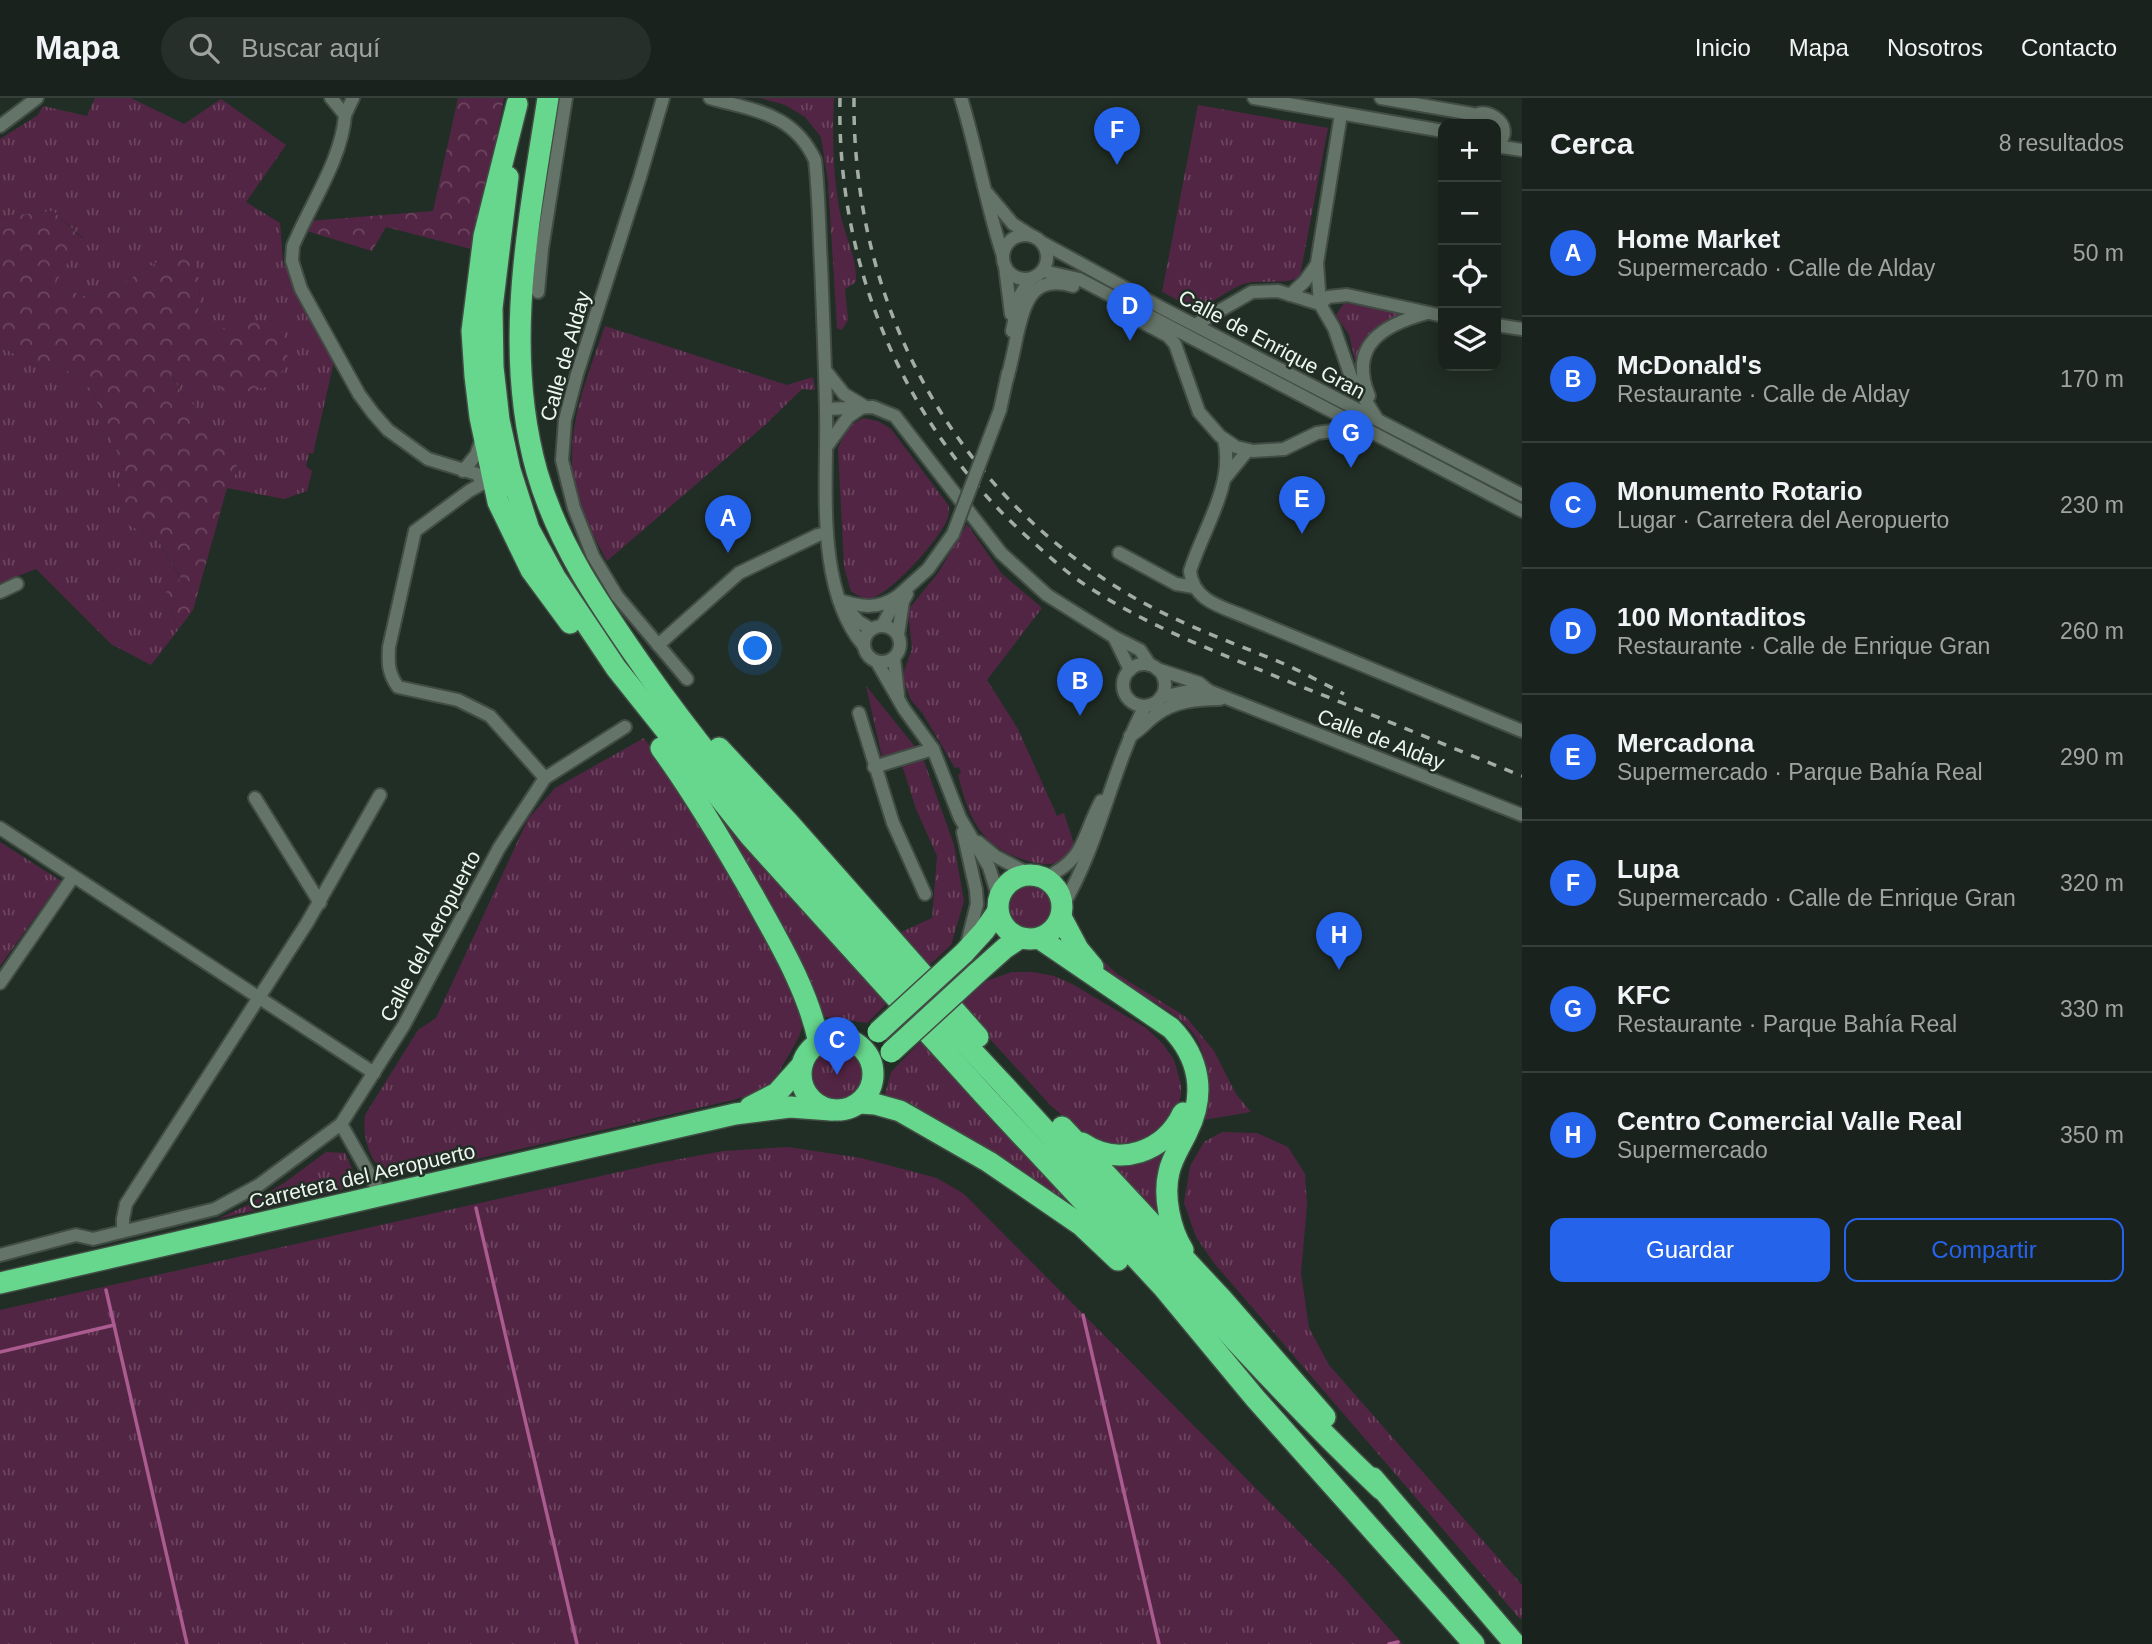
<!DOCTYPE html>
<html lang="es">
<meta charset="utf-8">
<style>
body{margin:0;font-family:Arial,sans-serif;background:#262f29;color:#f1f3f6}
.controls{position:absolute;right:21px;top:21px;display:grid;overflow:hidden;border-radius:14px;box-shadow:0 4px 18px #0003}
.controls button{width:63px;height:63px;display:grid;place-items:center;padding:0;border:0;border-bottom:2px solid #373f3b;background:#19221c;color:#f1f3f6;font:35px sans-serif}
.you{position:absolute;left:756px;top:551px;width:24px;height:24px;margin:-18px;border:5px solid #fff;border-radius:50%;background:#1a73e8;box-shadow:0 0 0 10px #1a73e833}
.badge{display:grid;place-items:center;width:46px;height:46px;border-radius:50%;background:#2563eb;color:#fff;font-size:23px;font-weight:700}
.pin{position:absolute;translate:-50% -58px;filter:drop-shadow(0 2px 4px #0008)}
.pin::after{content:'';position:absolute;top:37px;width:24px;height:21px;background:inherit;clip-path:polygon(0 0,100% 0,50% 100%)}
.list{margin:0;padding:0;list-style:none}
h2{display:flex;justify-content:space-between;align-items:center;height:91px;margin:0;padding:0 28px;font-size:30px}
h2 small{font-size:23px;font-weight:400;color:#9fa4a3}
.list li{display:grid;grid-template-columns:46px 1fr auto;gap:21px;align-items:center;box-sizing:border-box;height:126px;padding:0 28px;border-top:2px solid #373f3b}
.list b{display:block;font-size:26px;white-space:nowrap}
.list p{margin:0;font-size:23px;white-space:nowrap;color:#9fa4a3}
.list em{font-size:23px;font-style:normal;color:#9fa4a3}
.actions{display:flex;gap:14px;padding:21px 28px}
.actions a{flex:1;padding:16px 0;border:2px solid #2563eb;border-radius:14px;text-align:center;font-size:24px;color:#2563eb}
.actions .main{background:#2563eb;color:#fff}
.icon{flex:none;width:38px;height:38px;fill:none;stroke:currentColor;stroke-width:2;stroke-linecap:round;stroke-linejoin:round}
.map{position:relative;flex:none;width:1522px;height:1546px;overflow:hidden}
header{display:flex;align-items:center;gap:42px;box-sizing:border-box;height:98px;padding:0 35px;background:#19221c;border-bottom:2px solid #373f3b}
header strong{font-size:33px}
nav{display:flex;gap:38px;margin-inline-start:auto;font-size:24px}
.search{width:490px;height:63px;background:#262f29;display:flex;align-items:center;gap:18px;box-sizing:border-box;padding:0 24px;border-radius:38px;color:#9fa4a3;font-size:26px}
main{display:flex}
aside{flex:1;background:#19221c}
.map>svg:first-child{display:block}
.grass{fill:url(#grass-tufts)}
.forest{fill:url(#forest-crowns)}
.lines{fill:none;stroke-linecap:round;stroke-linejoin:round}
.stream{stroke:#aa5b8f;stroke-width:3.5}
.street-casing{stroke:#414c44;stroke-width:16}
.highway-casing{stroke:#414c44;stroke-width:24}
.street{stroke:#657468;stroke-width:12}
.highway{stroke:#66d78c;stroke-width:21}
.rail{stroke:#a3ada6;stroke-width:3.5;stroke-dasharray:9 9;stroke-linecap:butt}
.street-bridge-casing{stroke:#414c44;stroke-width:16;stroke-linecap:butt}
.highway-bridge-casing{stroke:#414c44;stroke-width:24;stroke-linecap:butt}
.street-bridge{stroke:#657468;stroke-width:12}
.highway-bridge{stroke:#66d78c;stroke-width:21}
.labels{text-anchor:middle;dominant-baseline:central;stroke-width:5;stroke-linejoin:round;paint-order:stroke}
.street-label{font-size:21px;fill:#eef6f0;stroke:#212e25}
</style>
<header>
<strong>Mapa</strong>
<div class="search"><svg class="icon" aria-label="search" viewBox="0 0 24 24"><circle cx="10" cy="10" r="6"/><path d="M15 15l6 6"/></svg>Buscar aquí</div>
<nav><a>Inicio</a><a>Mapa</a><a>Nosotros</a><a>Contacto</a></nav>
</header>
<main>
<div class="map">
<svg width="1522" height="1546" viewBox="0 0 1522 1546">
<defs>
<pattern id="grass-tufts" width="24" height="20" patternUnits="userSpaceOnUse" patternTransform="scale(1.75)"><rect width="24" height="20" fill="#532544"/><path d="M3 7l-1-3M5 7V3M7 7l1-3M15 17l-1-3M17 17v-4M19 17l1-3" fill="none" stroke="#6c455f"/></pattern>
<pattern id="forest-crowns" width="20" height="18" patternUnits="userSpaceOnUse" patternTransform="scale(1.75)"><rect width="20" height="18" fill="#532544"/><path d="M2 6a3 3 0 1 1 6 0M12 15a3 3 0 1 1 6 0" fill="none" stroke="#6c455f"/></pattern>
</defs>
<rect width="100%" height="100%" fill="#212e25"/>
<g class="grass">
<polygon points="95,0 131,0 184,26 221,1 286,47 246,104 280,125 283,164 334,263 313,356 309,355 306,368 312,373 307,393 284,401 227,390 238,371 228,345 179,291 171,275 195,277 233,297 246,222 215,234 198,218 200,187 162,161 109,194 82,198 54,185 83,140 53,113 0,119 0,41 38,17 43,8 87,18"/>
<path d="M760 0H834C832 37 833 78 840 115 845 138 857 160 856 184L845 191 848 222 842 232 837 230 828 83 821 39 805 19 785 7Z"/>
<path d="M1198 7 1328 30 1300 178C1291 187 1261 182 1247 185 1232 188 1206 210 1198 210 1187 210 1172 198 1162 194Z"/>
<polygon points="1344,205 1404,214 1406,217 1382,228 1358,262 1355,262 1349,237 1336,217"/>
<path d="M605 228 787 287 813 279 815 292 802 291 765 327 607 463C597 444 586 425 579 405 559 344 585 286 605 228Z"/>
<polygon points="0,248 42,271 57,265 92,292 124,371 129,427 158,442 181,481 165,495 178,532 151,567 111,546 36,471 0,485"/>
<path d="M863 320 878 323 891 331 949 408C949 411 949 415 948 419 943 438 890 497 871 500 862 501 858 498 851 493L844 469 838 350 848 329Z"/>
<path d="M967 426 1001 475 1042 510 987 582 1018 631 1057 718 1064 715 1075 749C1061 766 1053 769 1032 764 982 751 970 724 958 677L961 675 959 669 955 670 923 616 911 602 904 585V573L912 551 908 512 938 475Z"/>
<polygon points="866,588 916,650 882,659"/>
<path d="M644 640 679 690 760 826 804 919 800 921 802 929 799 939 773 984 763 993 733 1002 416 1075H392L387 1071 383 1074C369 1060 362 1037 365 1017L418 932 436 920 528 721 555 690Z"/>
<polygon points="923,660 954,747 964,803 951,847 926,870 897,836 932,820 937,758 916,711 902,667"/>
<polygon points="711,705 761,766 887,905 867,925 825,919 796,860"/>
<polygon points="0,744 61,783 0,868"/>
<circle cx="1031" cy="809" r="21"/>
<path d="M1087 851H1090L1117 876 1186 919 1214 953 1236 996 1251 1014 1203 1022C1206 999 1209 976 1202 953 1191 916 1146 903 1118 881 1107 872 1097 861 1087 851Z"/>
<polygon points="1012,874 1033,874 1054,878 1074,887 1146,930 1163,946 1174,962 1181,986 1181,997 1177,1011 1156,1040 1117,1050 1090,1040 1051,1008 959,907 986,883"/>
<polygon points="923,941 1079,1115 885,996 891,974"/>
<circle cx="838" cy="976" r="25"/>
<polygon points="1222,1034 1257,1035 1288,1049 1305,1076 1307,1107 1301,1175 1309,1230 1329,1267 1522,1487 1522,1520 1520,1521 1214,1165 1196,1139 1184,1105 1190,1068 1204,1044"/>
<polygon points="1173,1046 1165,1130 1099,1062"/>
<polygon points="788,1049 861,1060 937,1080 964,1096 1338,1473 1403,1546 0,1546 0,1212 659,1065 723,1053"/>
<polygon points="326,1054 345,1055 354,1075 351,1083 342,1092 217,1121 248,1107 284,1085"/>
</g>
<g class="forest">
<polygon points="458,0 504,0 475,152 386,129 372,153 307,133 309,123 433,113"/>
<polygon points="53,113 83,141 55,185 82,198 109,194 162,161 193,158 200,187 198,218 215,233 246,222 282,231 288,261 275,287 232,297 195,277 171,276 179,291 228,345 238,371 227,390 193,512 178,532 165,495 181,480 158,442 129,427 114,397 124,371 92,292 57,265 42,271 0,248 0,119"/>
</g>
<g class="lines">
<g class="stream">
<polyline points="476,1110 577,1546"/>
<polyline points="106,1192 187,1546"/>
<polyline points="1083,1217 1159,1546"/>
<polyline points="0,1254 114,1227"/>
<polyline points="1389,1546 1398,1544"/>
</g>
<defs>
<g id="street">
<path d="M331 0 345 17C342 61 310 107 293 148L292 163 301 191 359 296 373 315 388 332 428 361 477 376 483 386"/>
<polyline points="663,0 640,79 577,276 565,322 562,362 574,410 593,458 617,498 687,581"/>
<path d="M710 0C755 13 793 15 815 62 819 97 819 132 821 167 823 215 825 263 826 311 828 383 814 488 863 547"/>
<path d="M961 0C977 52 986 106 1003 158"/>
<polyline points="1254,0 1443,33"/>
<polyline points="1381,0 1472,16"/>
<polyline points="1341,16 1317,165 1320,206 1334,230 1351,279 1377,321"/>
<polyline points="345,17 353,0"/>
<path d="M1469 26C1476 0 1522 27 1496 47"/>
<polyline points="0,28 37,0"/>
<polyline points="1496,48 1522,52"/>
<polyline points="987,95 1013,126 1032,138"/>
<circle cx="1025" cy="159" r="22"/>
<polyline points="1043,145 1160,209 1522,397"/>
<polyline points="1005,168 1011,216"/>
<polyline points="1043,173 1079,181 1522,413"/>
<polyline points="538,194 542,151 566,0"/>
<polyline points="1290,197 1305,183 1317,166"/>
<polyline points="1320,206 1328,199 1347,197 1443,218"/>
<polyline points="1114,209 1168,238 1175,246 1199,314 1220,338 1236,349 1253,353 1284,351 1317,335 1361,329"/>
<polyline points="1195,227 1252,194 1278,193 1320,206"/>
<polyline points="1496,227 1522,231"/>
<polyline points="1012,233 1019,199 1030,181"/>
<polyline points="825,272 844,296 864,308 848,319 827,348"/>
<path d="M1007 281C1011 266 1014 252 1017 237 1025 204 1032 176 1073 188"/>
<path d="M1369 298C1348 247 1383 227 1427 215"/>
<polyline points="826,311 873,309 895,318 1001,455 1047,497 1114,539 1140,552 1150,567"/>
<polyline points="1000,312 1008,275"/>
<path d="M1224 341C1235 386 1203 431 1190 473 1193 503 1222 509 1246 519L1522 633"/>
<polyline points="463,373 476,357 482,341"/>
<polyline points="1226,379 1248,352"/>
<path d="M487 383 469 393 415 433 389 549C388 565 388 575 398 589L458 602 490 618 545 680"/>
<polyline points="1119,455 1176,486 1194,489"/>
<polyline points="0,494 17,486"/>
<path d="M839 502C861 509 878 512 898 498"/>
<polyline points="842,505 859,524 871,531"/>
<circle cx="882" cy="546" r="18"/>
<polyline points="882,528 898,498 928,471 953,436"/>
<polyline points="898,537 903,503 907,496"/>
<polyline points="1114,539 1130,572"/>
<polyline points="658,547 739,475 818,437 827,435"/>
<polyline points="894,560 898,597"/>
<polyline points="877,564 904,611 933,651 960,720 989,769 999,801"/>
<circle cx="1144" cy="587" r="21"/>
<polyline points="1157,571 1199,585 1209,593 1522,717"/>
<polyline points="1161,599 1193,592 1209,593"/>
<polyline points="859,615 893,725 925,796"/>
<path d="M1130 638C1141 632 1146 624 1156 617 1174 603 1198 601 1220 601"/>
<polyline points="874,669 933,651"/>
<polyline points="255,700 320,805"/>
<polyline points="0,730 374,975"/>
<polyline points="963,734 976,792 977,806 967,846"/>
<polyline points="978,744 995,758 1031,777"/>
<path d="M1045 780C1087 760 1081 740 1101 703"/>
<path d="M1063 807C1100 745 1111 672 1145 608"/>
<polyline points="0,885 73,779"/>
<polyline points="381,1097 341,1026 404,927 499,750 545,680 625,629"/>
<polyline points="123,1132 123,1121 126,1106 307,825 380,697"/>
<polyline points="0,1157 76,1137 93,1141 101,1139 215,1111 259,1087 341,1026"/>
</g>
<g id="highway">
<path d="M548 0C529 124 502 250 537 374 558 447 600 507 643 569 748 719 877 850 1001 984 1128 1120 1246 1264 1381 1391"/>
<polyline points="517,6 484,138 472,233 475,278 480,319 498,404 531,472 570,525"/>
<polyline points="508,79 492,210 493,269 499,322 510,372 534,447"/>
<polyline points="530,433 555,479 616,570 750,738 986,999 1163,1189 1255,1300 1474,1546"/>
<path d="M661 650C695 697 724 747 753 797 779 844 808 892 819 945"/>
<polyline points="719,650 789,725 978,939"/>
<circle cx="1030" cy="809" r="32"/>
<polyline points="1061,819 1078,851 1093,869"/>
<path d="M1039 840 1171 930C1200 960 1206 997 1187 1034 1181 1047 1172 1060 1169 1074 1163 1098 1170 1131 1183 1152"/>
<polyline points="964,855 984,833 998,813"/>
<polyline points="977,875 1005,850 1020,840"/>
<circle cx="837" cy="976" r="36"/>
<polyline points="860,1005 875,1006 900,1013 989,1064 1081,1127 1118,1162"/>
<polyline points="750,1009 777,995 802,967"/>
<polyline points="1062,1029 1222,1201 1325,1319"/>
<path d="M1082 1045C1119 1070 1165 1054 1183 1015"/>
<polyline points="0,1185 735,1016 790,1009 831,1012"/>
<polyline points="1373,1380 1515,1546"/>
</g>
</defs>
<use href="#street" class="street-casing"/>
<use href="#highway" class="highway-casing"/>
<use href="#street" class="street"/>
<use href="#highway" class="highway"/>
<g class="rail">
<path d="M840 0C836 170 906 333 1034 445 1051 460 1068 476 1087 488 1150 530 1222 556 1292 585 1369 615 1445 647 1522 678"/>
<path d="M854 0C852 203 949 387 1123 493 1173 524 1229 543 1282 565 1303 574 1324 586 1344 596"/>
</g>
<defs>
<polyline id="street-bridge" points="953,436 1000,312"/>
<g id="highway-bridge">
<polyline points="878,934 964,855"/>
<polyline points="891,954 977,875"/>
</g>
</defs>
<use href="#street-bridge" class="street-bridge-casing"/>
<use href="#highway-bridge" class="highway-bridge-casing"/>
<use href="#street-bridge" class="street-bridge"/>
<use href="#highway-bridge" class="highway-bridge"/>
</g>
<g class="labels">
<g class="street-label">
<text transform="translate(1272 246) rotate(28)">Calle de Enrique Gran</text>
<text transform="translate(565 258) rotate(-74)">Calle de Alday</text>
<text transform="translate(1381 641) rotate(21)">Calle de Alday</text>
<text transform="translate(430 838) rotate(-62)">Calle del Aeropuerto</text>
<text transform="translate(362 1078) rotate(-13)">Carretera del Aeropuerto</text>
</g>
</g>
</svg>
<div class="controls">
<button>+</button>
<button>−</button>
<button><svg class="icon" aria-label="locate" viewBox="0 0 24 24"><circle cx="12" cy="12" r="6"/><path d="M12 2v4M12 18v4M2 12h4M18 12h4"/></svg></button>
<button><svg class="icon" aria-label="layers" viewBox="0 0 24 24"><path d="M12 4l9 5-9 5-9-5zM3 14l9 5 9-5"/></svg></button>
</div>
<div class="you"></div>
<div class="pin badge" style="left:728px;top:455px">A</div>
<div class="pin badge" style="left:1080px;top:618px">B</div>
<div class="pin badge" style="left:837px;top:977px">C</div>
<div class="pin badge" style="left:1130px;top:243px">D</div>
<div class="pin badge" style="left:1302px;top:436px">E</div>
<div class="pin badge" style="left:1117px;top:67px">F</div>
<div class="pin badge" style="left:1351px;top:370px">G</div>
<div class="pin badge" style="left:1339px;top:872px">H</div>
</div>
<aside>
<h2>Cerca<small>8 resultados</small></h2>
<ul class="list">
<li><span class="badge">A</span><div><b>Home Market</b><p>Supermercado · Calle de Alday</p></div><em>50 m</em></li>
<li><span class="badge">B</span><div><b>McDonald's</b><p>Restaurante · Calle de Alday</p></div><em>170 m</em></li>
<li><span class="badge">C</span><div><b>Monumento Rotario</b><p>Lugar · Carretera del Aeropuerto</p></div><em>230 m</em></li>
<li><span class="badge">D</span><div><b>100 Montaditos</b><p>Restaurante · Calle de Enrique Gran</p></div><em>260 m</em></li>
<li><span class="badge">E</span><div><b>Mercadona</b><p>Supermercado · Parque Bahía Real</p></div><em>290 m</em></li>
<li><span class="badge">F</span><div><b>Lupa</b><p>Supermercado · Calle de Enrique Gran</p></div><em>320 m</em></li>
<li><span class="badge">G</span><div><b>KFC</b><p>Restaurante · Parque Bahía Real</p></div><em>330 m</em></li>
<li><span class="badge">H</span><div><b>Centro Comercial Valle Real</b><p>Supermercado</p></div><em>350 m</em></li>
</ul>
<div class="actions"><a class="main">Guardar</a><a>Compartir</a></div>
</aside>
</main>
